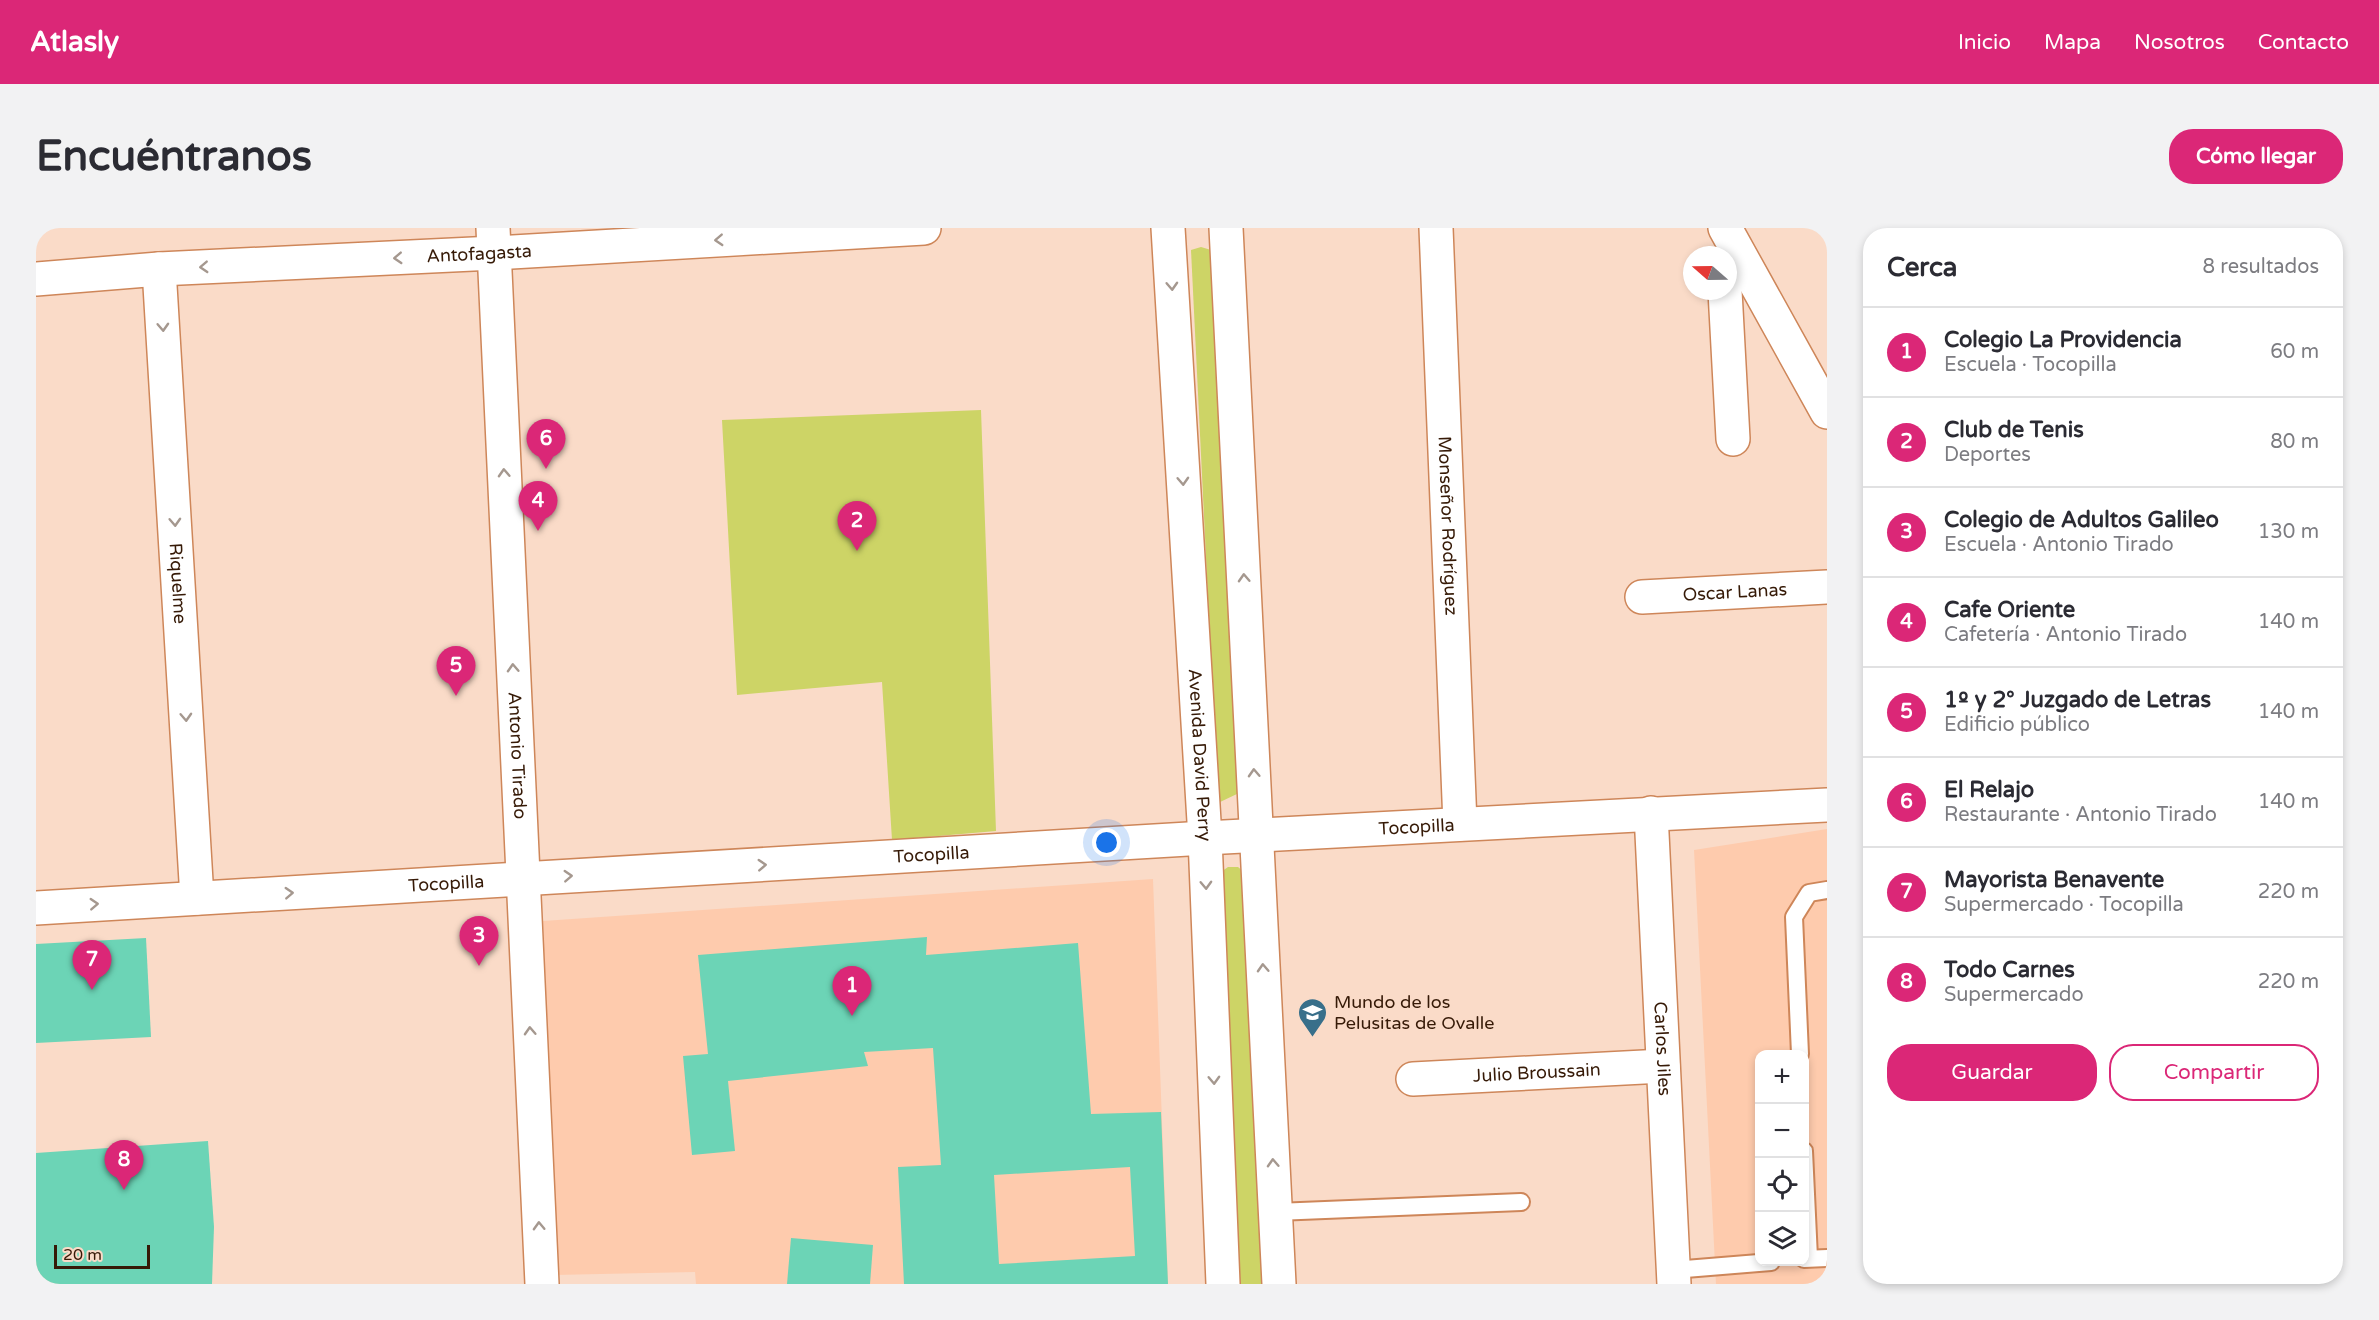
<!DOCTYPE html>
<html lang="es">
<meta charset="utf-8">
<style>
body{margin:0;font-family:"Varela Round",sans-serif;background:#f2f2f3;color:#2b2b33}
.controls{position:absolute;right:18px;bottom:18px;display:grid;overflow:hidden;border-radius:12px;box-shadow:0 3px 9px #0003}
.controls button{width:54px;height:54px;display:grid;place-items:center;padding:0;border:0;border-bottom:2px solid #e1e1e2;background:#fff;color:#2b2b33;font:30px sans-serif}
.compass{position:absolute;left:1647px;top:18px;width:54px;height:54px;border-radius:50%;background:#fff;box-shadow:0 3px 9px #0003;rotate:290deg}
.scale{position:absolute;left:18px;bottom:15px;width:96px;box-sizing:border-box;padding-left:6px;border:3px solid #361a07;border-top:0;font-size:16px;line-height:21px;white-space:nowrap;color:#361a07;-webkit-text-stroke:4px #fadbc8;paint-order:stroke}
.you{position:absolute;left:1071px;top:615px;width:21px;height:21px;margin:-15px;border:4px solid #fff;border-radius:50%;background:#1a73e8;box-shadow:0 0 0 9px #1a73e833}
.badge{display:grid;place-items:center;width:39px;height:39px;border-radius:50%;background:#db2777;color:#fff;font-size:20px;font-weight:700}
.pin{position:absolute;translate:-50% -50px;filter:drop-shadow(0 2px 3px #0008)}
.pin::after{content:'';position:absolute;top:32px;width:21px;height:18px;background:inherit;clip-path:polygon(0 0,100% 0,50% 100%)}
.list{margin:0;padding:0;list-style:none}
h2{display:flex;justify-content:space-between;align-items:center;height:78px;margin:0;padding:0 24px;font-size:26px}
h2 small{font-size:20px;font-weight:400;color:#7c7c81}
.list li{display:grid;grid-template-columns:39px 1fr auto;gap:18px;align-items:center;box-sizing:border-box;height:90px;padding:0 24px;border-top:2px solid #e1e1e2}
.list b{display:block;font-size:22px;white-space:nowrap}
.list p{margin:0;font-size:20px;white-space:nowrap;color:#7c7c81}
.list em{font-size:20px;font-style:normal;color:#7c7c81}
.actions{display:flex;gap:12px;padding:18px 24px}
.actions a{flex:1;padding:14px 0;border:2px solid #db2777;border-radius:24px;text-align:center;font-size:21px;color:#db2777}
.actions .main{background:#db2777;color:#fff}
.icon{flex:none;width:33px;height:33px;fill:none;stroke:currentColor;stroke-width:2;stroke-linecap:round;stroke-linejoin:round}
.map{position:relative;flex:none;width:1791px;height:1056px;overflow:hidden;border-radius:24px}
header{display:flex;align-items:center;gap:36px;box-sizing:border-box;height:84px;padding:0 30px;background:#db2777;color:#fff}
header strong{font-size:28px}
nav{display:flex;gap:33px;margin-inline-start:auto;font-size:21px}
.intro{display:flex;align-items:center;justify-content:space-between;box-sizing:border-box;height:144px;padding:0 36px}
h1{margin:0;font-size:42px}
.button{padding:15px 27px;border-radius:24px;background:#db2777;color:#fff;font-size:21px;font-weight:700}
main{display:flex;gap:36px;padding:0 36px}
aside{flex:1;background:#fff;border-radius:24px;box-shadow:0 3px 9px #0003}
.map>svg:first-child{display:block}
.built{fill:#fecbad;fill-rule:evenodd}
.green{fill:#cdd466}
.building{fill:#6cd4b6;fill-rule:evenodd}
.lines{fill:none;stroke-linecap:round;stroke-linejoin:round}
.service-casing{stroke:#ce8659;stroke-width:20}
.minor-casing{stroke:#ce8659;stroke-width:36}
.secondary-casing{stroke:#ce8659;stroke-width:36}
.service{stroke:#fff;stroke-width:16}
.minor{stroke:#fff;stroke-width:33}
.secondary{stroke:#fff;stroke-width:33}
.oneway{stroke:#a5988f}
.labels{text-anchor:middle;dominant-baseline:central;stroke-width:4.5;stroke-linejoin:round;paint-order:stroke}
.street-label{font-size:18px;fill:#361a07;stroke:#fadbc8}
.poi-label{font-size:18px;fill:#361a07;stroke:#fadbc8;text-anchor:start}
</style>
<header>
<strong>Atlasly</strong>
<nav><a>Inicio</a><a>Mapa</a><a>Nosotros</a><a>Contacto</a></nav>
</header>
<div class="intro"><h1>Encuéntranos</h1><a class="button">Cómo llegar</a></div>
<main>
<div class="map">
<svg width="1791" height="1056" viewBox="0 0 1791 1056">
<rect width="100%" height="100%" fill="#fadbc8"/>
<g class="built">
<path d="M1791 601V1056H1680L1658 622ZM1724 826H1768V1034H1724Z"/>
<polygon points="1117,651 1132,1056 660,1056 659,1044 518,1047 507,693"/>
</g>
<g class="green">
<polygon points="1165,19 1175,22 1203,565 1182,575 1155,22"/>
<polygon points="945,182 960,603 856,612 846,454 701,467 686,192"/>
<polygon points="1192,639 1202,639 1209,645 1227,1056 1199,1056 1185,644"/>
</g>
<g class="building">
<path d="M891 709 890 727 1042 715 1055 886 1125 884 1132 1056H868L862 939 905 937 897 820 828 824 832 838 692 853 699 923 656 927 647 828 672 826 662 727ZM1094 939 1099 1028 963 1036 958 947Z"/>
<polygon points="110,710 115,809 0,815 0,716"/>
<polygon points="172,913 178,999 176,1056 0,1056 0,925"/>
<polygon points="755,1010 837,1017 834,1056 751,1056"/>
</g>
<g class="lines">
<defs>
<g id="service">
<polyline points="1764,826 1758,689 1773,665 1791,662"/>
<polyline points="1768,923 1773,1030"/>
<polyline points="1240,984 1485,974"/>
<polyline points="1768,1031 1791,1030"/>
<polyline points="1637,1042 1735,1034"/>
</g>
<g id="minor">
<path id="s1" d="M1400 0 1424 596"/>
<polyline points="1689,0 1791,184"/>
<path id="s2" d="M123 41 161 670"/>
<path id="s3" d="M0 51 123 41 458 25 888 0"/>
<polyline points="1689,63 1697,211"/>
<path id="s4" d="M1606 369 1791 359"/>
<path id="s5" d="M1615 585 1638 1056"/>
<path id="s6" d="M0 680 1169 610 1791 577"/>
<path id="s7" d="M1377 851 1627 838"/>
</g>
<g id="secondary">
<path id="s8" d="M457 0 506 1056"/>
<path id="s9" d="M1132 0 1169 610 1187 1056"/>
<polyline points="1190,0 1243,1056"/>
</g>
</defs>
<use href="#service" class="service-casing"/>
<use href="#minor" class="minor-casing"/>
<use href="#secondary" class="secondary-casing"/>
<use href="#service" class="service"/>
<use href="#minor" class="minor"/>
<use href="#secondary" class="secondary"/>
</g>
<defs><path id="oneway-chevron" d="M-2-3.5L2.5 0L-2 3.5" fill="none" stroke-width="1.6" stroke-linecap="round" stroke-linejoin="round" transform="scale(1.5)"/></defs>
<g class="oneway">
<use href="#oneway-chevron" transform="translate(683 12) rotate(177)"/>
<use href="#oneway-chevron" transform="translate(362 30) rotate(177)"/>
<use href="#oneway-chevron" transform="translate(168 39) rotate(177)"/>
<use href="#oneway-chevron" transform="translate(1136 58) rotate(87)"/>
<use href="#oneway-chevron" transform="translate(127 99) rotate(87)"/>
<use href="#oneway-chevron" transform="translate(468 245) rotate(-93)"/>
<use href="#oneway-chevron" transform="translate(1147 253) rotate(87)"/>
<use href="#oneway-chevron" transform="translate(139 294) rotate(87)"/>
<use href="#oneway-chevron" transform="translate(1208 350) rotate(-93)"/>
<use href="#oneway-chevron" transform="translate(477 440) rotate(-93)"/>
<use href="#oneway-chevron" transform="translate(150 489) rotate(87)"/>
<use href="#oneway-chevron" transform="translate(1218 545) rotate(-93)"/>
<use href="#oneway-chevron" transform="translate(726 637) rotate(-3)"/>
<use href="#oneway-chevron" transform="translate(532 648) rotate(-3)"/>
<use href="#oneway-chevron" transform="translate(1170 657) rotate(88)"/>
<use href="#oneway-chevron" transform="translate(253 665) rotate(-3)"/>
<use href="#oneway-chevron" transform="translate(58 676) rotate(-3)"/>
<use href="#oneway-chevron" transform="translate(1227 740) rotate(-93)"/>
<use href="#oneway-chevron" transform="translate(494 803) rotate(-93)"/>
<use href="#oneway-chevron" transform="translate(1178 852) rotate(88)"/>
<use href="#oneway-chevron" transform="translate(1237 935) rotate(-93)"/>
<use href="#oneway-chevron" transform="translate(503 998) rotate(-92)"/>
</g>
<defs>
<symbol id="school-pin" viewBox="-11 -11 22 30"><path d="M0 17L-7.5 6A9.5 9.5 0 1 1 7.5 6Z" fill="#386f8a" stroke="#fadbc8"/><path d="M0-5L7-2L0 1L-7-2ZM-4 1L0 2.5L4 1V4Q0 6-4 4Z" fill="#fff"/></symbol>
</defs>
<g fill-rule="evenodd">
<use href="#school-pin" x="1260" y="768" width="33" height="45"/>
</g>
<g class="labels">
<g class="street-label">
<text stroke="none"><textPath href="#s3" startOffset="444">Antofagasta</textPath></text>
<text stroke="none"><textPath href="#s1" startOffset="298">Monseñor Rodríguez</textPath></text>
<text stroke="none"><textPath href="#s2" startOffset="315">Riquelme</textPath></text>
<text stroke="none"><textPath href="#s4" startOffset="93">Oscar Lanas</textPath></text>
<text stroke="none"><textPath href="#s8" startOffset="528">Antonio Tirado</textPath></text>
<text stroke="none"><textPath href="#s9" startOffset="528">Avenida David Perry</textPath></text>
<text stroke="none"><textPath href="#s6" startOffset="1383">Tocopilla</textPath></text>
<text stroke="none"><textPath href="#s6" startOffset="897">Tocopilla</textPath></text>
<text stroke="none"><textPath href="#s6" startOffset="411">Tocopilla</textPath></text>
<text stroke="none"><textPath href="#s5" startOffset="236">Carlos Jiles</textPath></text>
<text stroke="none"><textPath href="#s7" startOffset="124">Julio Broussain</textPath></text>
</g>
<g class="poi-label">
<text x="1298" y="774">Mundo de los<tspan x="1298" dy="21">Pelusitas de Ovalle</tspan></text>
</g>
</g>
</svg>
<div class="controls">
<button>+</button>
<button>−</button>
<button><svg class="icon" aria-label="locate" viewBox="0 0 24 24"><circle cx="12" cy="12" r="6"/><path d="M12 2v4M12 18v4M2 12h4M18 12h4"/></svg></button>
<button><svg class="icon" aria-label="layers" viewBox="0 0 24 24"><path d="M12 4l9 5-9 5-9-5zM3 14l9 5 9-5"/></svg></button>
</div>
<svg class="compass" viewBox="-18 -18 36 36"><path d="M0-13l5 13h-10z" fill="#e53935"/><path d="M0 13l5-13h-10z" fill="#7c7c81"/></svg>
<div class="scale">20 m</div>
<div class="you"></div>
<div class="pin badge" style="left:816px;top:788px">1</div>
<div class="pin badge" style="left:821px;top:323px">2</div>
<div class="pin badge" style="left:443px;top:738px">3</div>
<div class="pin badge" style="left:502px;top:303px">4</div>
<div class="pin badge" style="left:420px;top:468px">5</div>
<div class="pin badge" style="left:510px;top:241px">6</div>
<div class="pin badge" style="left:56px;top:762px">7</div>
<div class="pin badge" style="left:88px;top:962px">8</div>
</div>
<aside>
<h2>Cerca<small>8 resultados</small></h2>
<ul class="list">
<li><span class="badge">1</span><div><b>Colegio La Providencia</b><p>Escuela · Tocopilla</p></div><em>60 m</em></li>
<li><span class="badge">2</span><div><b>Club de Tenis</b><p>Deportes</p></div><em>80 m</em></li>
<li><span class="badge">3</span><div><b>Colegio de Adultos Galileo</b><p>Escuela · Antonio Tirado</p></div><em>130 m</em></li>
<li><span class="badge">4</span><div><b>Cafe Oriente</b><p>Cafetería · Antonio Tirado</p></div><em>140 m</em></li>
<li><span class="badge">5</span><div><b>1º y 2° Juzgado de Letras</b><p>Edificio público</p></div><em>140 m</em></li>
<li><span class="badge">6</span><div><b>El Relajo</b><p>Restaurante · Antonio Tirado</p></div><em>140 m</em></li>
<li><span class="badge">7</span><div><b>Mayorista Benavente</b><p>Supermercado · Tocopilla</p></div><em>220 m</em></li>
<li><span class="badge">8</span><div><b>Todo Carnes</b><p>Supermercado</p></div><em>220 m</em></li>
</ul>
<div class="actions"><a class="main">Guardar</a><a>Compartir</a></div>
</aside>
</main>
